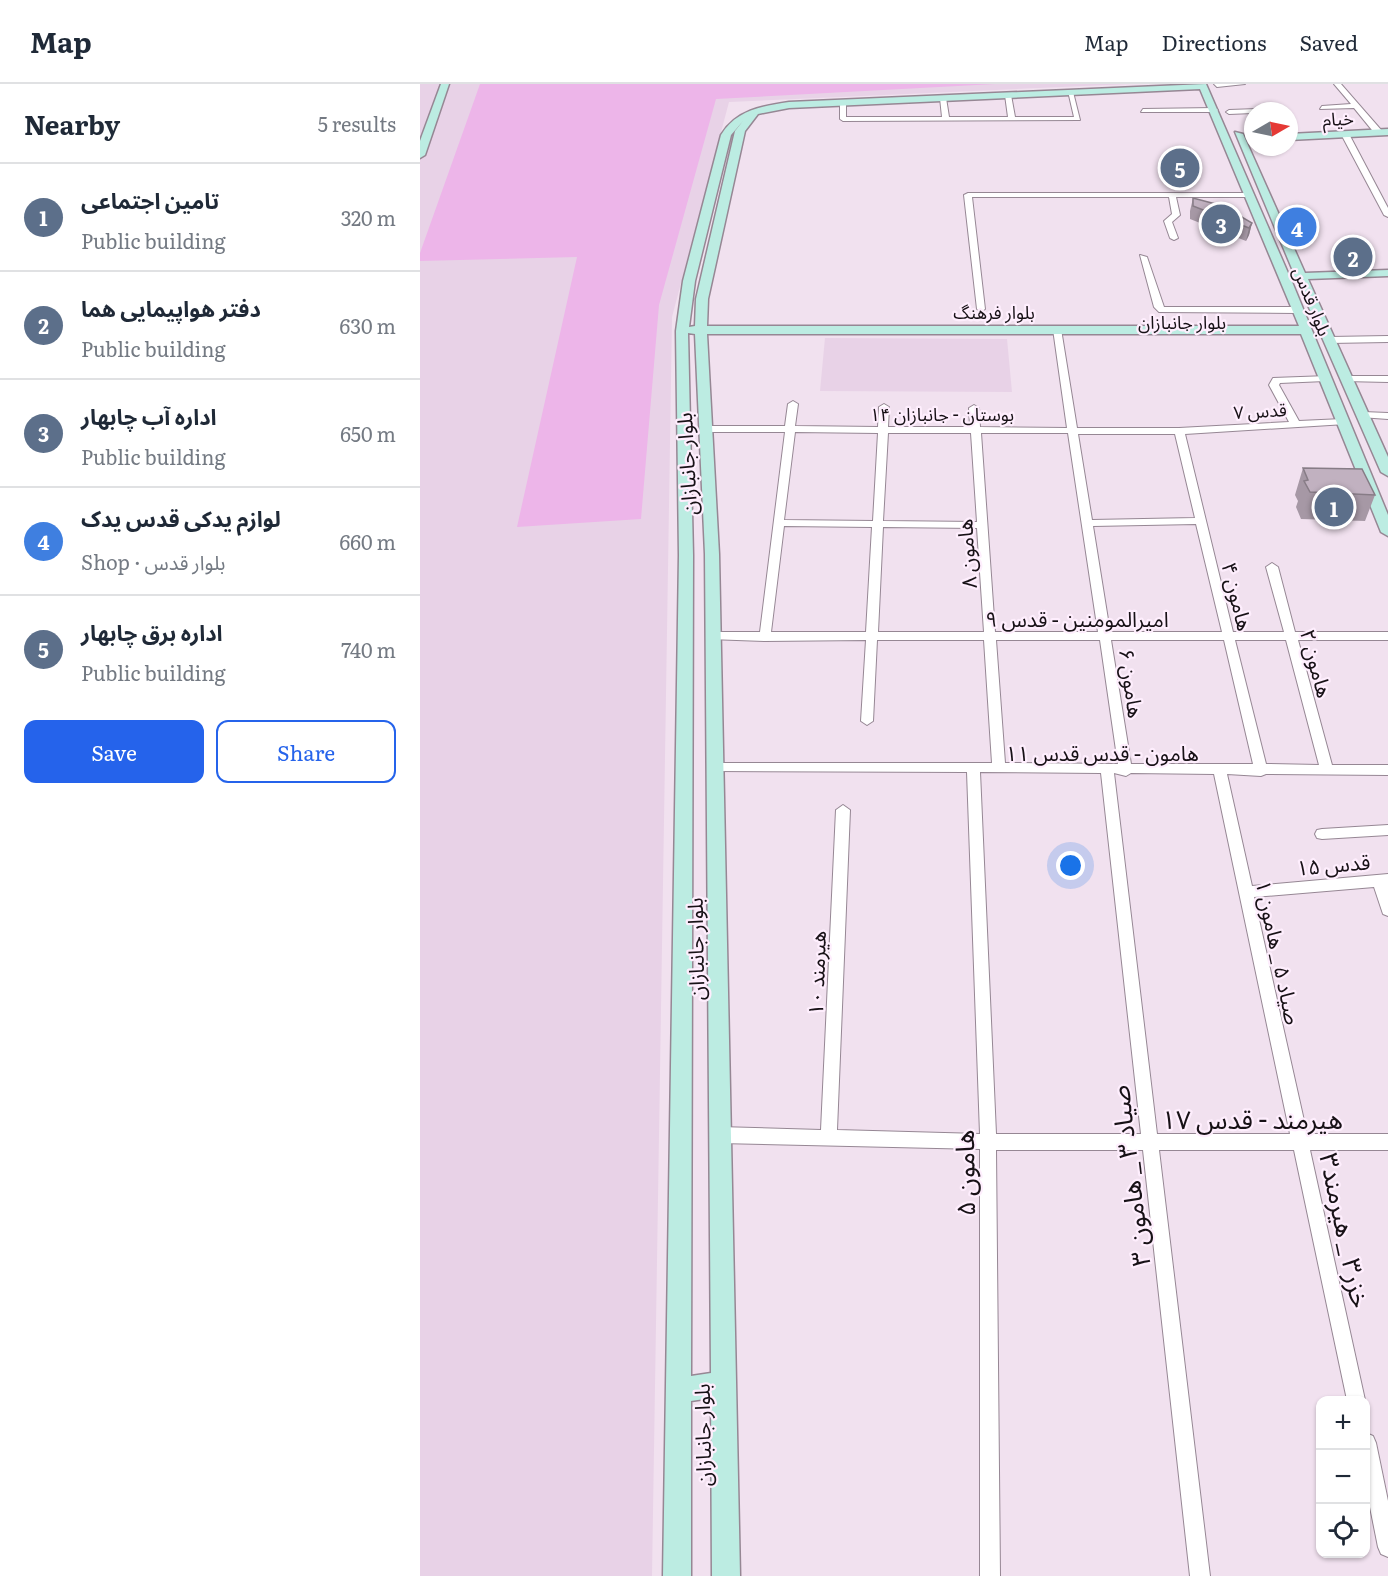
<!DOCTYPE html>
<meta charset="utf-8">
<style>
body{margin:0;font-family:Literata,"Noto Sans Arabic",serif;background:#f6f6f7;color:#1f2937}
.controls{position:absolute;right:18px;bottom:18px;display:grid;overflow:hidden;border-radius:12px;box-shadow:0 2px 4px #0004}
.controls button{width:54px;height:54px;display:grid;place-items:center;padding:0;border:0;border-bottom:2px solid #e0e1e3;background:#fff;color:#1f2937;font:30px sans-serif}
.compass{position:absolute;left:824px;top:18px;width:54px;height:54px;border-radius:50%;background:#fff;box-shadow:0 2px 4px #0004;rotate:81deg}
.you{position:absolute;left:651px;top:782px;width:21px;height:21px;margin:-15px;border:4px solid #fff;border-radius:50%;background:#1a73e8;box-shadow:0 0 0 9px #1a73e833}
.badge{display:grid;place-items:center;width:39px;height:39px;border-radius:50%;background:#2563eb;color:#fff;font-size:20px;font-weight:700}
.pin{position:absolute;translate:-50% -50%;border:3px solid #fff;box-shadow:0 2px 6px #0006}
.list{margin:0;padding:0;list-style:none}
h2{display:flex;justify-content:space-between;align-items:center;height:78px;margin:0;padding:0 24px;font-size:26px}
h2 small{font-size:20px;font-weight:400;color:#747a83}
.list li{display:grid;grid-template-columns:39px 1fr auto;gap:18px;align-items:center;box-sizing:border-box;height:108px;padding:0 24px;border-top:2px solid #e0e1e3}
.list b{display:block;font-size:22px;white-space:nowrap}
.list p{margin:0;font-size:20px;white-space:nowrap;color:#747a83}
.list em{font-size:20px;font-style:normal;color:#747a83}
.actions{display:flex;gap:12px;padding:18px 24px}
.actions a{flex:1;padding:14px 0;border:2px solid #2563eb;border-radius:12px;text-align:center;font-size:21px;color:#2563eb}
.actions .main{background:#2563eb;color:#fff}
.icon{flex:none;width:33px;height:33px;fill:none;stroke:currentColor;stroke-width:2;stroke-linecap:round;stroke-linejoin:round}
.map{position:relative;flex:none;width:968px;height:1492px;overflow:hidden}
header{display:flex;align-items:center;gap:36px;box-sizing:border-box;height:84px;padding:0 30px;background:#fff;border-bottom:2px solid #e0e1e3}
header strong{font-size:28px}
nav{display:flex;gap:33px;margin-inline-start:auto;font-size:21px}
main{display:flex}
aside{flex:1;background:#fff}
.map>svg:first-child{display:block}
.built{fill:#e8d2e7}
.green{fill:#edb5e9}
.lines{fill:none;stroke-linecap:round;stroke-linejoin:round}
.street-casing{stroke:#968794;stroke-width:2}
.secondary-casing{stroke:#968794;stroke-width:3}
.street{fill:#fff;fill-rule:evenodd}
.secondary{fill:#bcece2;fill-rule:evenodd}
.wall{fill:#a698a5}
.shaded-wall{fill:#877c86}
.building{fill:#c1b1c0;stroke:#877c86;stroke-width:1.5}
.labels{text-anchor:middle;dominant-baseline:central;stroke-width:4.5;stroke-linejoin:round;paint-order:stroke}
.far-street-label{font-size:18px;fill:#171116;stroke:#feeefd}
.street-label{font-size:21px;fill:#171116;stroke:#feeefd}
.near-street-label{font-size:26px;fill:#171116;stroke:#feeefd}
</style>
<header>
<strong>Map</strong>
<nav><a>Map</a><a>Directions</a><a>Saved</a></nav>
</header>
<main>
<aside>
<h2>Nearby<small>5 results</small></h2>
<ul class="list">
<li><span class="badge" style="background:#5c6f8a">1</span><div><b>تامین اجتماعی</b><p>Public building</p></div><em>320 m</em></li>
<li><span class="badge" style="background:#5c6f8a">2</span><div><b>دفتر هواپیمایی هما</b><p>Public building</p></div><em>630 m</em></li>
<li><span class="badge" style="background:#5c6f8a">3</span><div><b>اداره آب چابهار</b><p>Public building</p></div><em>650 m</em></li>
<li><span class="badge" style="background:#3f7fe0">4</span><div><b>لوازم یدکی قدس یدک</b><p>Shop · بلوار قدس</p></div><em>660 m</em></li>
<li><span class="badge" style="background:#5c6f8a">5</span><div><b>اداره برق چابهار</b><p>Public building</p></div><em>740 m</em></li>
</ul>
<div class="actions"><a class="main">Save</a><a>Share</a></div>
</aside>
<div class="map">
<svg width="968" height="1492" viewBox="0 0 968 1492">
<rect width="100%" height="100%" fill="#f1e1ef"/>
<g class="built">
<polygon points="0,0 710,0 309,18 252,233 232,1492 0,1492"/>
<polygon points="405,254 587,255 592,308 400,307"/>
</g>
<polygon class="green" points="60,0 575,0 296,15 239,221 221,435 97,443 157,173 0,177 0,169"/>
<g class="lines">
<defs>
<g id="street">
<polygon points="794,0 825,0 797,3"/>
<polygon points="914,0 921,0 962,47 962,51 956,51 934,24 900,25 902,22 931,20"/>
<polygon points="648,7 653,8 660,36 423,37 420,35 420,18 423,16 426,18 426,33 522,33 520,14 523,12 526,14 529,33 588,33 585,11 588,9 591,11 595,33 654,33"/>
<polygon points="863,24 866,27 833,27 833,29 809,30 806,28 809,26"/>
<polygon points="723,25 795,24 798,26 795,28 721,28"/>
<polygon points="925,48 929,50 968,124 968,133 964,131 921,50"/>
<polygon points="548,109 830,109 834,111 830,113 756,113 760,131 752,138 758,154 754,156 750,154 744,137 752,130 749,113 552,113 565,225 561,228 557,225 544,111"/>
<polygon points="720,171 727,173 744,223 877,223 881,226 877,229 739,228 734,223"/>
<path d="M637 242 641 245 657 344H759L869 338 849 301 853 294 908 292 910 294 905 297 860 299 859 301 879 337 923 335 928 338 926 340 765 350 813 548H864L846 483 852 479 858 483 875 548H968V556H878L912 681H968V691L846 690 841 692 807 690 832 802 968 790V832L963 830 954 803 834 813 887 1050H968V1066H890L945 1316H927L874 1066H739L790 1492H770L723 1066H576L580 1492H560V1065L299 1059 293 1056 291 1051 293 1046 299 1043 401 1046 416 726 423 721 430 726 417 1046 560 1050 547 688 295 687 290 685 289 682 290 679H572L564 556H457L453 637 447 641 441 637 446 556 345 557 289 555 287 552 289 549 293 548H340L365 348H285L280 345 285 342H365L368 320 373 317 378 320 375 342 458 343 459 323 464 320 469 323 468 343H550L549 324 554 321 559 324 560 343 647 344 633 245ZM375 348 458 349 453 437 364 436ZM468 349H551L557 438 463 437ZM561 349H648L678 548H575ZM658 350H755L775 434 672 436ZM776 440 802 548H690L673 442ZM364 442 452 443 446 548H351ZM463 443 557 444 564 548H458ZM576 556H680L698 680 585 679ZM691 556H804L833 680H711ZM815 556H866L899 681 846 680ZM560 688 681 689 721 1050H576ZM694 689 706 692 711 689 794 690 870 1050H737Z"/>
<polygon points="968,252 968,258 910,259 906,256 910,253"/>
<polygon points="927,292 968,292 968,298 924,297 924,293"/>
<polygon points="943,328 968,329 968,335 940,333 938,331"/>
<polygon points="968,741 968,751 902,755 897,754 895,750 897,746 902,745"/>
<polygon points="946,1349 953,1352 956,1359 968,1417 968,1473 961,1470 958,1463 946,1403"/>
</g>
<g id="secondary">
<polygon points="21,0 29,0 5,71 0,74 0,57"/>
<path d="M786 0 868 189 873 187 815 48 823 50 885 189 968 186V192L888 195 968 373V392L961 388 876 194 870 193 968 431V452L961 448 881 250H287L299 470 320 1492H292L291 1314 271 1317V1492H243L259 471 256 247 263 197 301 51C316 26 342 22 369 18ZM780 5 879 242H287L288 215 325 47 338 30 369 24ZM323 37 315 47 276 215 275 242 269 243 275 197 311 51ZM268 249 275 250 285 470 291 1289 271 1292 273 471Z"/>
<polygon points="968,45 968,51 869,56 869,50"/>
</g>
</defs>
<use href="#street" class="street-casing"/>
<use href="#secondary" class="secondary-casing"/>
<use href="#street" class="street"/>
<use href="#secondary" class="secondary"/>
</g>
<g class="wall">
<polygon points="773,114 832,139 829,151 826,157 770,135 770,127"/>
<polygon points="883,384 955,411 945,437 881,435 876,423 878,417 875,411"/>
</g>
<polygon class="shaded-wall" points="832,139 829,151 826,157 829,144"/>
<g class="building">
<polygon points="773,114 803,122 832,139 829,144 773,122"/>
<polygon points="883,384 942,385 955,411 890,408 884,397 888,396"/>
</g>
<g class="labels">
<g class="far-street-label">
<text transform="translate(918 34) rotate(-3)">خیام</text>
<text transform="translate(893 217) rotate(68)">بلوار قدس</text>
<text x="574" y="227">بلوار فرهنگ</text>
<text x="762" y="237">بلوار جانبازان</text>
<text transform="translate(840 326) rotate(-3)">قدس ۷</text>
<text x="522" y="329">بوستان - جانبازان ۱۴</text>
</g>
<g class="street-label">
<text transform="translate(265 380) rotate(-93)">بلوار جانبازان</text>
<text transform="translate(545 470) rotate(-94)">هامون ۸</text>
<text transform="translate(819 512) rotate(76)">هامون ۴</text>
<text x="657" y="533">امیرالمومنین - قدس ۹</text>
<text transform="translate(898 579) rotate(75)">هامون ۲</text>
<text transform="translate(713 599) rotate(82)">هامون ۶</text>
<text x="682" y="667">هامون - قدس قدس ۱۱</text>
<text transform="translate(913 779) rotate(-5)">قدس ۱۵</text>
<text transform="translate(274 865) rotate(-91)">بلوار جانبازان</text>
<text transform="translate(860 868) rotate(78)">صیاد ۵ _ هامون ۱</text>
<text transform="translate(395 889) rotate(-88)">هیرمند ۱۰</text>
<text transform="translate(281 1351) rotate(-91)">بلوار جانبازان</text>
</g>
<g class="near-street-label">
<text x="832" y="1033">هیرمند - قدس ۱۷</text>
<text transform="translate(543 1089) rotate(-91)">هامون ۵</text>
<text transform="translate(708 1092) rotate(-97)">صیاد ۳ _ هامون ۳</text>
<text transform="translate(927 1146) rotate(78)">خزر۳ _ هیرمند۳</text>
</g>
</g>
</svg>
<div class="controls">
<button>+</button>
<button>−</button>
<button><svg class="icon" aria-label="locate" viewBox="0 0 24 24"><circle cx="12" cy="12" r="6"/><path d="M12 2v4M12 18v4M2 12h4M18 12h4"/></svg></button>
</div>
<svg class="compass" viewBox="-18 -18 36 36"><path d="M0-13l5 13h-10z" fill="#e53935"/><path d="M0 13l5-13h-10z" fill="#747a83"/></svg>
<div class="you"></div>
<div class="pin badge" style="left:914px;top:423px;background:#5c6f8a">1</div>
<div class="pin badge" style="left:933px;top:173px;background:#5c6f8a">2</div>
<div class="pin badge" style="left:801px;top:140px;background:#5c6f8a">3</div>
<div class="pin badge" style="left:877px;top:143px;background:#3f7fe0">4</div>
<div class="pin badge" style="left:760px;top:84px;background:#5c6f8a">5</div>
</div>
</main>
